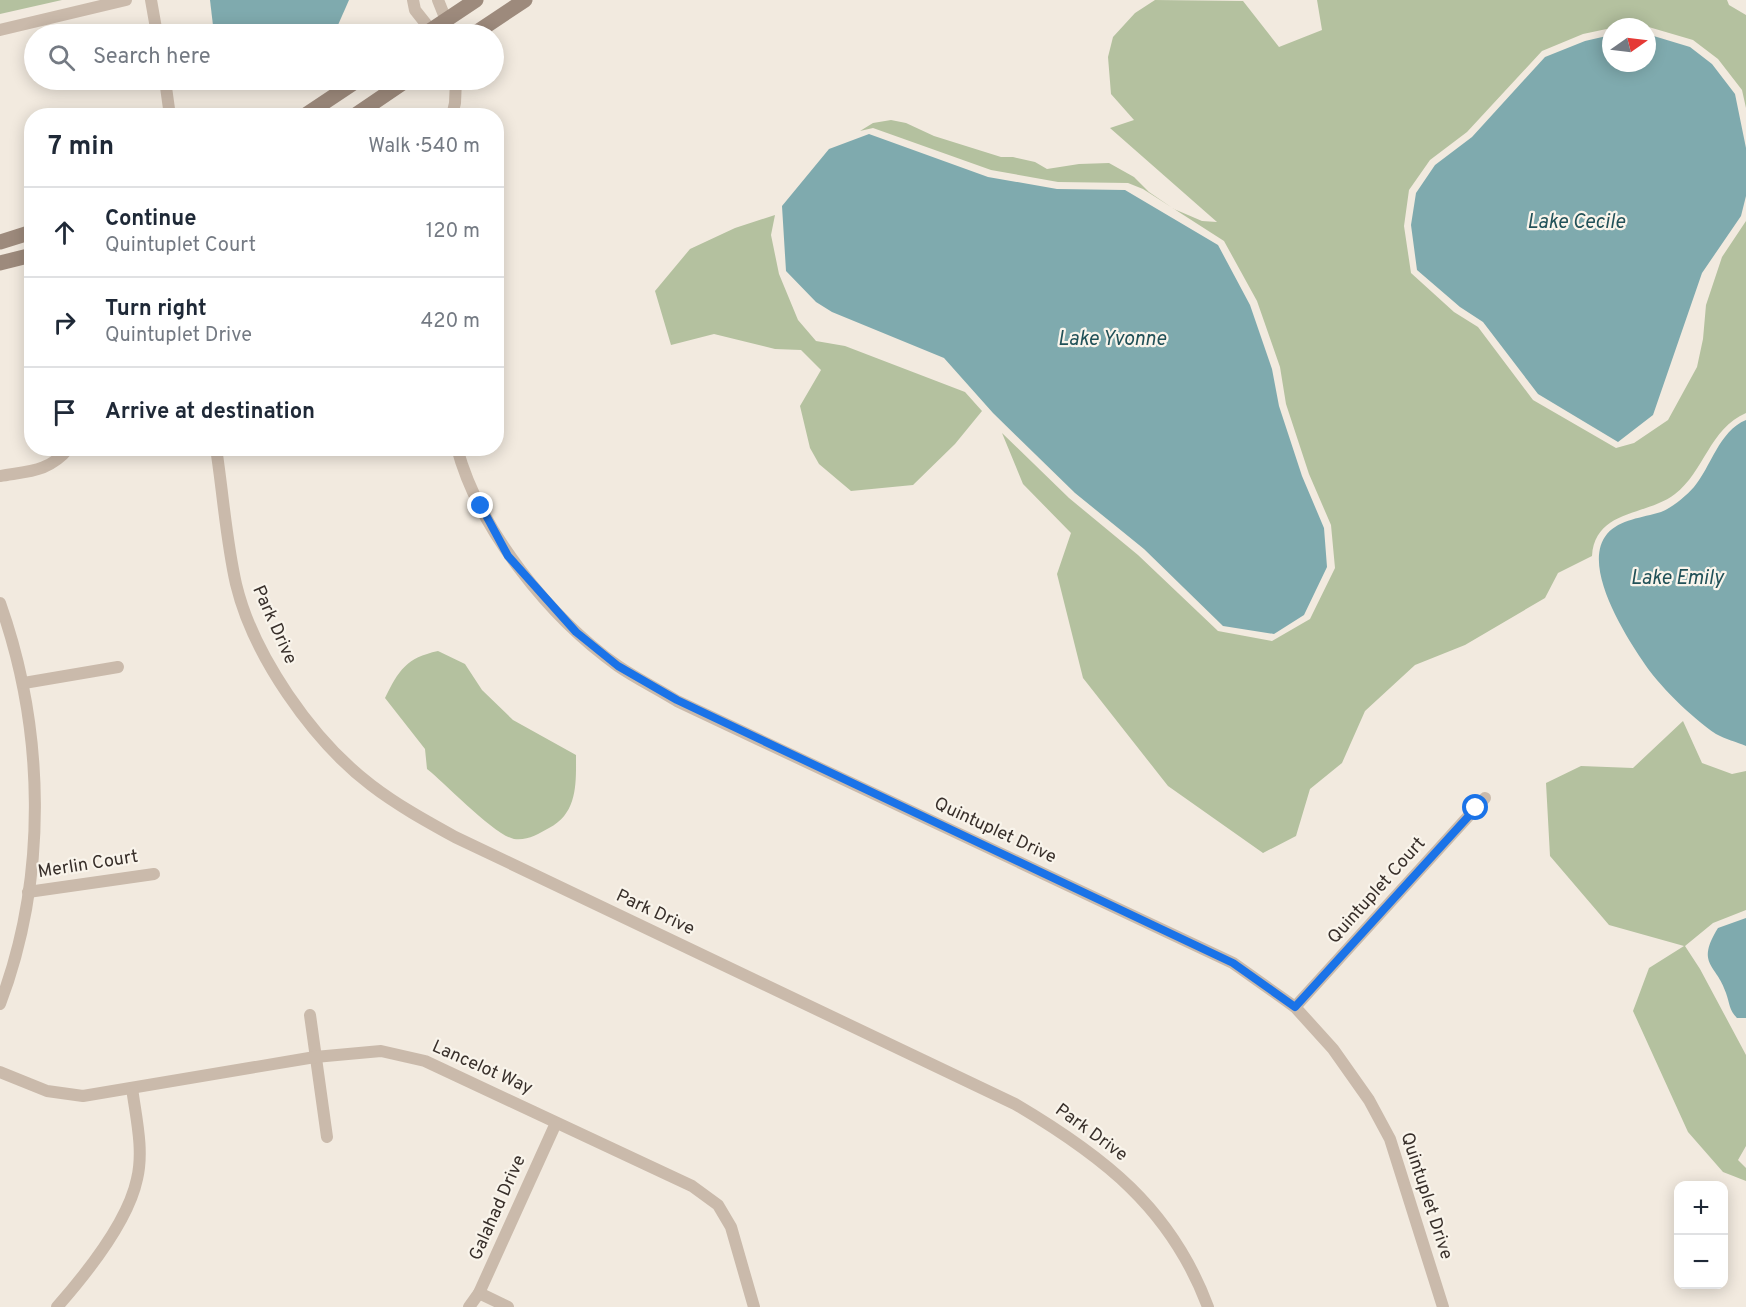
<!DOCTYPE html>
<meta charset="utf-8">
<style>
body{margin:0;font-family:Overpass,sans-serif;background:#f2f2f3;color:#1f2937}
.controls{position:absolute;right:18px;bottom:18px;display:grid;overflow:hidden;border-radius:12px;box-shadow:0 3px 15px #0003}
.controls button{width:54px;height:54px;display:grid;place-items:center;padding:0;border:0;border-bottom:2px solid #e0e1e3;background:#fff;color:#1f2937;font:30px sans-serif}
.compass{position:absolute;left:1602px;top:18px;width:54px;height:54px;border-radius:50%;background:#fff;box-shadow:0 3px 15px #0003;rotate:76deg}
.stop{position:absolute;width:18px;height:18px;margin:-14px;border:4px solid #1a73e8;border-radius:50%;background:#fff}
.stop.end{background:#1a73e8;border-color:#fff;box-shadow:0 2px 6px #0008}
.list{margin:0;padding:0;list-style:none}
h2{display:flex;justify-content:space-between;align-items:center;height:78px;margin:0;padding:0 24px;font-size:26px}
h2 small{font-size:20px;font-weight:400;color:#747a83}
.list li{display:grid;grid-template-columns:39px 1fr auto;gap:18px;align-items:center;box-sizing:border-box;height:90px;padding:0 24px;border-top:2px solid #e0e1e3}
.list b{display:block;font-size:22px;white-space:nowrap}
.list p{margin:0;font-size:20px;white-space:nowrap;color:#747a83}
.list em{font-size:20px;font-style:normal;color:#747a83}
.icon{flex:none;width:33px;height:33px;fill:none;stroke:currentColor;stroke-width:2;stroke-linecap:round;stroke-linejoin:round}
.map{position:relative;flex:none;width:1746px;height:1307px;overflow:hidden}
.search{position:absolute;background:#fff;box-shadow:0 3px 15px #0003;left:24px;top:24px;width:480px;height:66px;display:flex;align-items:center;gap:15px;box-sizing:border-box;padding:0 21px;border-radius:33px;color:#747a83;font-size:22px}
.panel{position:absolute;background:#fff;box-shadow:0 3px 15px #0003;left:24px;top:108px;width:480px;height:348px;border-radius:24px}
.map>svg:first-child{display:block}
.green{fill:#b4c19f}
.water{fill:#7faaae}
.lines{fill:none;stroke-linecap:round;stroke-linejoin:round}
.street{stroke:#cabaab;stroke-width:12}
.secondary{stroke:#9d8a7c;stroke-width:15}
.route{stroke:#1a73e8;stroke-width:8}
.labels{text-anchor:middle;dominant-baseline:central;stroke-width:4.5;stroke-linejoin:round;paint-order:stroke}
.street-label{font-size:18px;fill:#382f2a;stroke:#f9f4eb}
.water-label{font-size:20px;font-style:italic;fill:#215158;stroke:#f9f4eb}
</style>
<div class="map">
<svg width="1746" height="1307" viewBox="0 0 1746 1307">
<rect width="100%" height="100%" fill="#f2eadf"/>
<g class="green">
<polygon points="0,0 62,0 0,14"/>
<path d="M1155 0 1243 1 1279 47 1322 30 1317 0H1727L1729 5 1746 15V108L1742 90 1718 59 1693 40 1635 23 1583 34 1542 51 1467 132 1430 160 1409 190 1404 226 1411 273 1454 312 1478 327 1533 400 1616 448 1634 443 1668 420 1697 367 1703 339 1706 305 1722 257 1746 221V413C1710 428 1704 472 1675 494 1647 516 1595 509 1592 556L1558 573 1545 598 1465 645 1415 665 1365 711 1342 763 1310 789 1296 836 1263 853 1168 786 1083 678 1057 574 1071 533 1023 484 1002 433 1069 498 1138 555 1218 631 1272 641 1310 619 1335 568 1331 525 1309 474 1286 404 1280 367 1257 301 1224 241 1143 189 1128 183 1058 182 991 170 873 128 860 131 873 123 891 120 906 123 934 136 1001 157H1013L1035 162 1047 169 1079 164 1109 163 1134 177 1149 192 1174 209 1202 221 1217 222 1110 128 1134 120 1111 94 1108 57 1113 37 1135 13Z"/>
<polygon points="775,215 771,235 779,274 798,320 816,341 845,346 965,392 982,411 955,444 913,485 851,491 819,464 810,448 800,406 821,370 801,350 775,349 714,334 671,345 655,291 690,249 735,228"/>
<path d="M438 651 465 664 482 690 513 720 576 755C576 783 578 813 549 828 538 834 527 841 514 839 494 835 445 783 427 769L425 749 385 698C399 670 406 658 438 651Z"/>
<polygon points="1683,721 1702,763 1732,774 1746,771 1746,910 1713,923 1685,946 1700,969 1746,1055 1746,1146 1738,1160 1746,1168 1746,1181 1723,1172 1688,1132 1633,1011 1649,968 1684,946 1609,925 1550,856 1546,783 1581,766 1633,768"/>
</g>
<g class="water">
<polygon points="210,0 349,0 338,25 320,34 214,34"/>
<polygon points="1647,34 1690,47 1712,64 1735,94 1746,148 1746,196 1741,216 1702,273 1653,415 1618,442 1538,394 1483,322 1460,307 1417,270 1411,225 1416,193 1435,165 1472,137 1545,57 1585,41 1611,35 1611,63 1647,63"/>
<polygon points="869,134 988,177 1057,189 1125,190 1218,245 1250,305 1272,369 1279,406 1302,476 1324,528 1327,567 1304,615 1274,634 1223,626 1144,549 1075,493 993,413 944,358 832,312 816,302 786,271 782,206 829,149"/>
<path d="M1746 420V746C1737 742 1725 739 1716 734 1691 717 1658 685 1642 660 1624 633 1581 565 1607 534 1620 519 1642 518 1661 512 1672 508 1686 496 1694 487 1711 467 1719 431 1746 420Z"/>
<path d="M1746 918V1018H1737C1729 1010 1730 1004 1726 993 1717 964 1695 965 1718 928Z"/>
</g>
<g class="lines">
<g class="street">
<polyline points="151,0 157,34"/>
<polyline points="413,0 415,10 434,34"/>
<polyline points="438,0 446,20 448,34"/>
<polyline points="0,30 126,0"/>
<polyline points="165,80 170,116"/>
<polyline points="452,116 455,103 456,80"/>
<path d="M216 448C223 493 226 540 236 584 253 655 312 740 371 785 397 805 426 821 455 837L1015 1104C1103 1156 1171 1208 1208 1307"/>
<path d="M457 448C479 530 550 618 618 666 637 679 658 689 677 701L1233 963 1295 1007 1333 1049 1369 1100 1390 1139 1443 1307"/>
<path d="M0 476C29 471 49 472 69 448"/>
<path d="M0 603C45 730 48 877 0 1004"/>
<polyline points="24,683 118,667"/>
<polyline points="28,892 154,874"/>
<polyline points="1295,1007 1485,798"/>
<polyline points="310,1015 327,1137"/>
<polyline points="0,1072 47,1091 83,1096 315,1057 381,1051 425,1061 692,1186 718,1205 731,1227 754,1307"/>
<polyline points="479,1293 508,1307"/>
<path d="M57 1307C86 1274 128 1222 137 1179 144 1150 136 1118 132 1088"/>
<polyline points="469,1307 479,1293 556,1123"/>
</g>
<g class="secondary">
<polyline points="425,34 476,0"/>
<polyline points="474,34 525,0"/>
<polyline points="304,116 358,80"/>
<polyline points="354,116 407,80"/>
<polyline points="0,242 32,232"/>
<polyline points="0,263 32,255"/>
</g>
</g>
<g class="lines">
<polyline class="route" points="481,506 508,556 576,632 618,666 677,700 1233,963 1295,1007 1476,808"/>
</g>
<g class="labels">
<g class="street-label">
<text transform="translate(274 625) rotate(66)">Park Drive</text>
<text transform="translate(995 831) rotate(25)">Quintuplet Drive</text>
<text transform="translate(88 865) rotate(-9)">Merlin Court</text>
<text transform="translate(1377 891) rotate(-48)">Quintuplet Court</text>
<text transform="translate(655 913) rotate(25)">Park Drive</text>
<text transform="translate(482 1068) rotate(24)">Lancelot Way</text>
<text transform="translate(1091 1133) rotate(36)">Park Drive</text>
<text transform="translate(1426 1196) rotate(72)">Quintuplet Drive</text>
<text transform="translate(498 1208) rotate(-66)">Galahad Drive</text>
</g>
<g class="water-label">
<text x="1576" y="223">Lake Cecile</text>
<text x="1112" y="340">Lake Yvonne</text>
<text x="1677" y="579">Lake Emily</text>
</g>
</g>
</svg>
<div class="controls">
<button>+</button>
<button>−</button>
</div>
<svg class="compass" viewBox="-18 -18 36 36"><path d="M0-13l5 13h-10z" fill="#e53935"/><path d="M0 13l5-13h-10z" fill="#747a83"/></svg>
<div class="stop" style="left:1476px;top:808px"></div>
<div class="stop end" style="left:481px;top:506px"></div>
<div class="search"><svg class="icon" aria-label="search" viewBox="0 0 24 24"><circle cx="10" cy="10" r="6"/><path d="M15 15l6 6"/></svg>Search here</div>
<section class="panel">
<h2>7 min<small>Walk · 540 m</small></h2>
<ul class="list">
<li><svg class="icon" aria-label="ahead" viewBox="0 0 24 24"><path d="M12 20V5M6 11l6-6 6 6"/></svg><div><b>Continue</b><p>Quintuplet Court</p></div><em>120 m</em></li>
<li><svg class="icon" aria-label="right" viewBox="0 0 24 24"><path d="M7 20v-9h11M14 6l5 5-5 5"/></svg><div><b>Turn right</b><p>Quintuplet Drive</p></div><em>420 m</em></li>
<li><svg class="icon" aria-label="arrive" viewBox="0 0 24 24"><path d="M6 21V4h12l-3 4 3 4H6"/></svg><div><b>Arrive at destination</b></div></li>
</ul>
</section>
</div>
